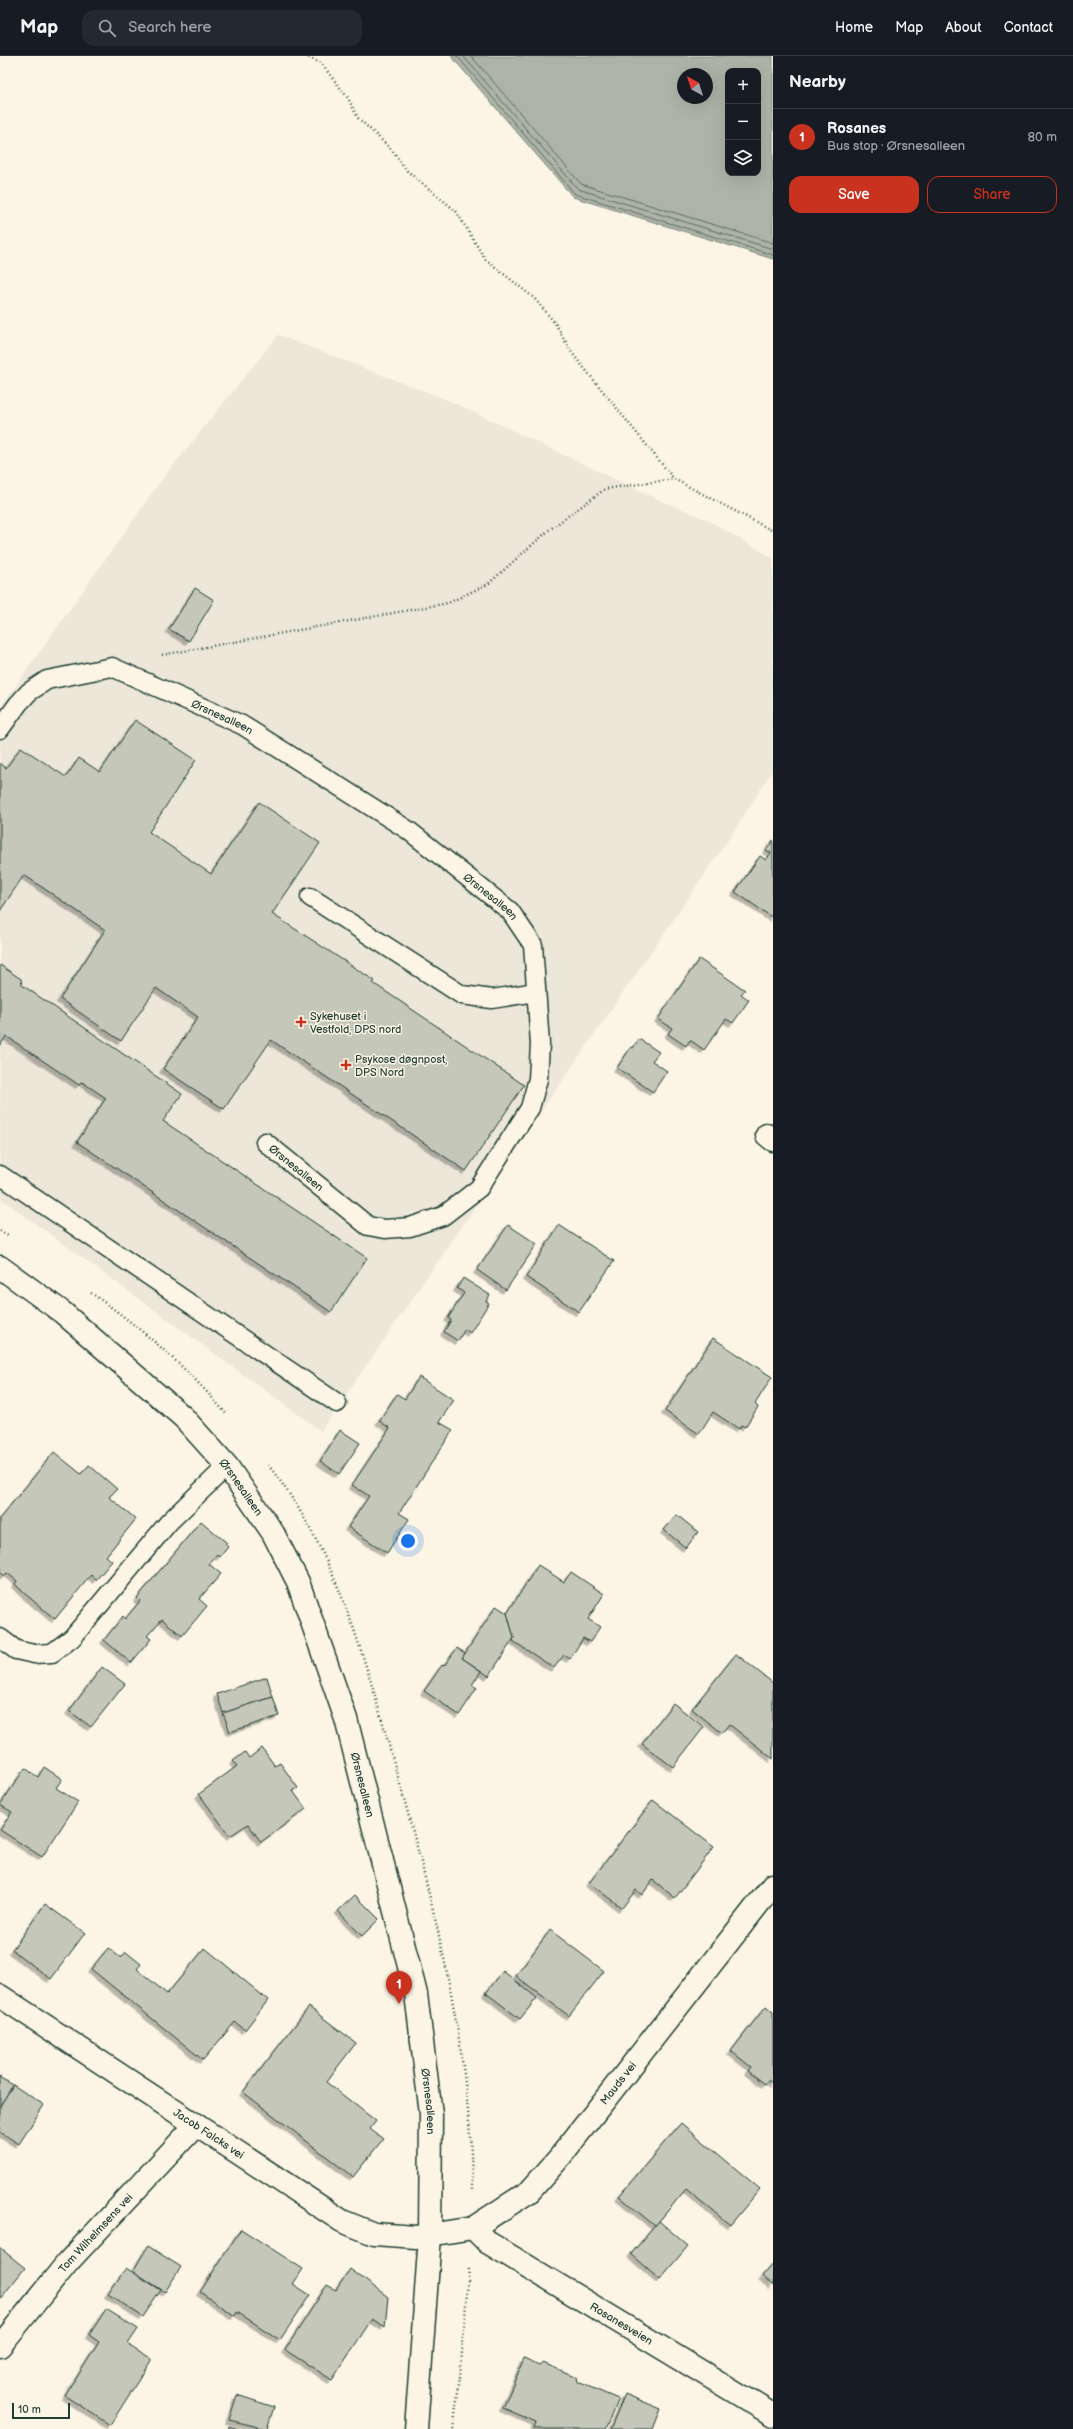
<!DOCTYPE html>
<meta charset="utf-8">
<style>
body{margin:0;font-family:"Balsamiq Sans",sans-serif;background:#242831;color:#f1f3f6}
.controls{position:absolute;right:12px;top:12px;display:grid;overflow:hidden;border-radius:8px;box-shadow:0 4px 16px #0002}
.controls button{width:36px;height:36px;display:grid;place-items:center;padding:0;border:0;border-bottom:1px solid #363941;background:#171b24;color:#f1f3f6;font:20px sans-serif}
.compass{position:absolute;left:677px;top:12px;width:36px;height:36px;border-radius:50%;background:#171b24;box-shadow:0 4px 16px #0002;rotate:321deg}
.scale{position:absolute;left:12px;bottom:10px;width:58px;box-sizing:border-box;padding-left:4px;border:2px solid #1f3d34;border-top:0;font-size:11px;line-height:14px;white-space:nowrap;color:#1f3d34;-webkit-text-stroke:3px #fcf5e5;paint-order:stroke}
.you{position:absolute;left:408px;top:1485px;width:14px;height:14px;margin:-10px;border:3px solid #fff;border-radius:50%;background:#1a73e8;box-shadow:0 0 0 6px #1a73e833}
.badge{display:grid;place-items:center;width:26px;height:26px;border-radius:50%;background:#c8321e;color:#fff;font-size:13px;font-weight:700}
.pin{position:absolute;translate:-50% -33px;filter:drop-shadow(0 1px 2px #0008)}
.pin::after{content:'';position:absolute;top:21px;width:14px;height:12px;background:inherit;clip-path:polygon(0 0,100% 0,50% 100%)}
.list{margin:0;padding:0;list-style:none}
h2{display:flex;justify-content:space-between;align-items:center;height:52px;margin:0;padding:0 16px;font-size:17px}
h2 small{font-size:13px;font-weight:400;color:#9ea1a6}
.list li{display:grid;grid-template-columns:26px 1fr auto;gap:12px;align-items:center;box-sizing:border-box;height:56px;padding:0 16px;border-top:1px solid #363941}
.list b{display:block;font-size:15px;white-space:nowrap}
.list p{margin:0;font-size:13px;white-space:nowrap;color:#9ea1a6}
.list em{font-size:13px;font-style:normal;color:#9ea1a6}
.actions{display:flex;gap:8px;padding:12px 16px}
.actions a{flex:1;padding:9px 0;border:1px solid #c8321e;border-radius:12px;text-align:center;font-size:14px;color:#c8321e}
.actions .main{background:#c8321e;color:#fff}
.icon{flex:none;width:22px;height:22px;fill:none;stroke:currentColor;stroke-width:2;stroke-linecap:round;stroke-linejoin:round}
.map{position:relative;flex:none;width:773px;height:2373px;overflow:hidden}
header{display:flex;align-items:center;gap:24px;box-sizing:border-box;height:56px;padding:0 20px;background:#171b24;border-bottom:1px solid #363941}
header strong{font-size:19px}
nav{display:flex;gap:22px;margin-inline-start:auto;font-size:14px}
.search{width:280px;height:36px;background:#242831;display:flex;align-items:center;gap:10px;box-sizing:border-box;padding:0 14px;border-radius:12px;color:#9ea1a6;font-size:15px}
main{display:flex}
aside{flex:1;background:#171b24}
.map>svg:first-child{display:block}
.built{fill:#ece7d8}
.water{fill:#aeb3a7;stroke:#758479;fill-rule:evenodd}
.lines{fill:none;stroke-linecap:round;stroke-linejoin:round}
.shore{stroke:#586c62;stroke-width:1}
.building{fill:#c5c7b9;stroke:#1f3d34;filter:url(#shadow)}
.lane-casing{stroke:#1f3d34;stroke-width:21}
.street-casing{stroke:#1f3d34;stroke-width:25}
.path{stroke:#1f3d34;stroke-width:2.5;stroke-dasharray:1 3;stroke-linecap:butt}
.lane{stroke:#fcf5e5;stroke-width:18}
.street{stroke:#fcf5e5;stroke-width:22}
.poi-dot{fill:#c8321e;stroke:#fcf5e5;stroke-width:1.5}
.labels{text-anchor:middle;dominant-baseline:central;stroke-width:3;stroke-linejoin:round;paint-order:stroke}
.street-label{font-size:11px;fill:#1f3d34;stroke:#fcf5e5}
.poi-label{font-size:11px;fill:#1f3d34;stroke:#fcf5e5;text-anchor:start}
</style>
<header>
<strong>Map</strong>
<div class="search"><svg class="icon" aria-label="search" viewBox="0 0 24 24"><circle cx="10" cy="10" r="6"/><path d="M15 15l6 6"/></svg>Search here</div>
<nav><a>Home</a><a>Map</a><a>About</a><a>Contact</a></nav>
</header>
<main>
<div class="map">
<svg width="773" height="2373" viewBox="0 0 773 2373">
<defs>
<filter id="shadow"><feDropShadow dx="-3.5" dy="3.5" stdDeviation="0" flood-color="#0004"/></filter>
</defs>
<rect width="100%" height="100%" fill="#fcf5e5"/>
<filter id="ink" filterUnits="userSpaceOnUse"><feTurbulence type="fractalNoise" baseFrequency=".025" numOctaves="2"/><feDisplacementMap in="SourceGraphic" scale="8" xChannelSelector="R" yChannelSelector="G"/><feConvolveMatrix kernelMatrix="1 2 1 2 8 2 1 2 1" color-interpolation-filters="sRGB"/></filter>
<g filter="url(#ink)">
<polygon class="built" points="278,279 450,345 657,443 704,462 773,502 773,714 724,790 321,1375 0,1142 0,652 160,426"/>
<path class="water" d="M451 0H773V203L573 141ZM728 15H758V117H728ZM683 18H707V42H683Z"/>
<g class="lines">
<g class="shore">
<polyline points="457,0 575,138 773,199"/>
<polyline points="463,0 578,133 773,193"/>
<polyline points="471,0 581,128 773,187"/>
</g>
</g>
<g class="building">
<polygon points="195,532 214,544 189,585 169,573"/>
<polygon points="135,664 196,704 149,776 211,818 259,746 320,787 272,858 375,925 373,927 524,1029 466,1115 271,984 224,1053 163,1013 198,961 156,932 121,985 60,943 105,874 24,819 0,855 0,707 6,712 21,691 66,721 79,702 100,716"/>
<polygon points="773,784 773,862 735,836 760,800 766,804 771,797 766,794"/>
<polygon points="699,903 745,934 741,938 749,944 733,967 726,963 704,994 690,984 686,990 668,978 672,972 658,963"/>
<polygon points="0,909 21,923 22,929 182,1038 163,1065 367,1202 331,1256 77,1086 106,1042 82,1026 79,1029 6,980 0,990"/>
<polygon points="639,983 659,996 652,1005 667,1015 653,1036 617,1012 631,991 633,992"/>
<polygon points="508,1169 537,1188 506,1234 477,1214"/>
<polygon points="559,1169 614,1205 579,1256 526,1221"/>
<polygon points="463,1222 490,1239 486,1245 489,1247 470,1277 465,1273 458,1285 444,1276 451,1264 448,1262 464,1237 457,1232"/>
<polygon points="713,1282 772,1321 755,1348 758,1351 745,1371 741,1369 739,1373 713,1356 699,1378 665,1355"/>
<polygon points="419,1321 454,1344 439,1366 453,1374 399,1457 409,1463 387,1497 348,1471 369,1440 352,1429 390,1372 379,1365 397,1338 405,1343"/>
<polygon points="340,1374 360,1387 339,1418 320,1405"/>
<polygon points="54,1396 81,1418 89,1409 117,1433 109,1441 136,1463 106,1500 112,1505 96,1524 91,1519 55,1563 24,1537 15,1528 17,1525 7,1517 4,1520 0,1517 0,1462"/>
<polygon points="677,1459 698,1476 686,1492 664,1474"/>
<polygon points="201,1465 227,1487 225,1488 228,1491 220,1501 217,1498 209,1508 221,1518 199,1543 207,1550 182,1580 162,1563 147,1580 151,1583 131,1607 104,1584 123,1560 125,1563 140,1545 137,1542"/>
<polygon points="538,1509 564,1526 571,1516 604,1538 588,1563 600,1571 590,1586 583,1582 570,1603 564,1599 554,1612 513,1585 514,1582 508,1561 506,1559"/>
<polygon points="496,1550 507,1557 514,1582 489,1620 462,1602"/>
<polygon points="457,1592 465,1597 462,1602 481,1615 472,1629 477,1632 459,1659 424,1635 442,1609 444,1610"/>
<polygon points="736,1598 773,1627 773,1703 729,1668 722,1677 692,1653"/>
<polygon points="102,1611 125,1628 91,1671 69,1655"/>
<polygon points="267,1621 273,1641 223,1657 217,1638"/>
<polygon points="273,1641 279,1660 230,1676 223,1657"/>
<polygon points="673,1647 704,1671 673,1711 642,1688"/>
<polygon points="262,1692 275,1710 280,1707 298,1732 293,1735 306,1753 261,1786 248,1768 230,1780 199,1738 237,1710 233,1705 245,1696 249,1702"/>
<polygon points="44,1711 62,1723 56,1732 78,1746 42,1801 0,1774 12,1756 0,1749 25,1712 38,1721"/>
<polygon points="653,1744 714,1791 675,1842 653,1824 642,1839 636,1834 622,1852 589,1827"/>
<polygon points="355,1839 379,1863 362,1880 338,1855"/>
<polygon points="45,1848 85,1877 51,1923 12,1894"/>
<polygon points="550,1874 604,1915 569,1960 516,1920"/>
<polygon points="108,1892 121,1902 126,1896 141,1908 137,1913 167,1938 205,1892 268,1944 245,1974 235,1966 203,2004 91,1913"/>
<polygon points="503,1915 537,1942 520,1963 486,1937"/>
<polygon points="766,1950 773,1956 773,2028 768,2024 765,2028 748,2015 751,2011 731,1995"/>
<polygon points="309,1951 356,1987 326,2026 376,2065 370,2073 383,2083 353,2121 243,2036"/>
<polygon points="0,2021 13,2029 0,2050"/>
<polygon points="13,2029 44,2049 19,2088 0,2076 0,2050"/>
<polygon points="681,2067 760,2133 730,2169 686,2133 655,2170 619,2140"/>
<polygon points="659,2165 688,2190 660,2223 631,2198"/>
<polygon points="241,2173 303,2213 293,2228 310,2239 280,2284 237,2256 235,2260 200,2236"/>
<polygon points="148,2190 181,2211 165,2236 133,2215"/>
<polygon points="0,2192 25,2212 0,2243"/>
<polygon points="773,2207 773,2230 762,2220"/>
<polygon points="126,2212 161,2234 143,2261 108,2238"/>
<polygon points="350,2213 388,2241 385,2271 372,2263 332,2324 285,2294 327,2229 336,2234"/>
<polygon points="106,2253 138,2273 128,2288 152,2303 110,2369 65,2340 99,2286 89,2279"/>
<polygon points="524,2303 539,2310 543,2307 577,2321 578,2326 618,2343 605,2373 534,2373 536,2366 503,2352"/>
<polygon points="625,2338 661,2353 653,2373 610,2373"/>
<polygon points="237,2339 274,2351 267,2373 229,2364"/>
<polygon points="229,2370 239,2373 228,2373"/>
</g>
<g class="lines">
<defs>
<g id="lane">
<path id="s1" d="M0 673 18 648 29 636 47 624 112 611 242 669 408 774 510 855 533 889 540 988 538 1023 530 1052 479 1132 443 1160 410 1171 385 1173 368 1170 265 1086"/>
<polyline points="310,841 462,939 492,943 536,936"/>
<polyline points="0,1119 337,1347"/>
<polyline points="0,1582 16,1594 34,1598 52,1597 72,1582 169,1466 227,1410"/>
</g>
<g id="street">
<polyline points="767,1079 773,1084"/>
<path id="s2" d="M0 1211 62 1256 183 1361 227 1410 273 1477 298 1526 346 1663 416 1938 431 2058 430 2180 416 2373"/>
<path id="s3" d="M0 1940 342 2165 374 2178 416 2181 473 2172 530 2135 560 2101 773 1829"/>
<path id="s4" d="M473 2172 487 2186 773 2359"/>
<path id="s5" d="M0 2290 68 2206 196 2069"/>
</g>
</defs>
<use href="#lane" class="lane-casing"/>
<use href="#street" class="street-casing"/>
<g class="path">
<polyline points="305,0 321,7 348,42 358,62 392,94 406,114 456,155 485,203 534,242 555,267 572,297 674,423"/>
<polyline points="162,599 448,547 488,528 549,474 605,433 674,423 773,475"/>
<polyline points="0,1175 8,1180"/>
<path d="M91 1237C137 1268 192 1316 227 1359"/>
<path d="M268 1409C338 1496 366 1608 396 1714 434 1850 471 1991 472 2134"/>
<polyline points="453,2373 460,2321 469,2212"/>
</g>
<use href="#lane" class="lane"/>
<use href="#street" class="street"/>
</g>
</g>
<g class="poi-dot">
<path d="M299 960h4v4h4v4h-4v4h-4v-4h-4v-4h4z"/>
<path d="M344 1003h4v4h4v4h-4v4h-4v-4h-4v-4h4z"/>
</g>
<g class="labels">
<g class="street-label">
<text stroke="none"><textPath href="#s1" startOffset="256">Ørsnesalleen</textPath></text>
<text stroke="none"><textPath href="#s1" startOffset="580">Ørsnesalleen</textPath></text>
<text transform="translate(296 1112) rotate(39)">Ørsnesalleen</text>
<text stroke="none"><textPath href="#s2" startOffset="328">Ørsnesalleen</textPath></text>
<text stroke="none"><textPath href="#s2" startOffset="652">Ørsnesalleen</textPath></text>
<text stroke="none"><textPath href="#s3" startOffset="751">Mauds vei</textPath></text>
<text stroke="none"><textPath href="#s2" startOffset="976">Ørsnesalleen</textPath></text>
<text stroke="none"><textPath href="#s3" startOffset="250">Jacob Falcks vei</textPath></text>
<text stroke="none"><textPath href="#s5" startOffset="148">Tom Wilhelmsens vei</textPath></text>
<text stroke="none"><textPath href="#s4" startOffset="177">Rosanesveien</textPath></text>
</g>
<g class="poi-label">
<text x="310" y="960">Sykehuset i<tspan x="310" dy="13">Vestfold, DPS nord</tspan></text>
<text x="355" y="1003">Psykose døgnpost,<tspan x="355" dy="13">DPS Nord</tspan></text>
</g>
</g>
</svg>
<div class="controls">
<button>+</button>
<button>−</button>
<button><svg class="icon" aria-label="layers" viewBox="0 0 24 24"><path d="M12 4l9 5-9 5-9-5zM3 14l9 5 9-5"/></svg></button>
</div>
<svg class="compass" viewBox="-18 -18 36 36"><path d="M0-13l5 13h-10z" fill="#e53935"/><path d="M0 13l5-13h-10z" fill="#9ea1a6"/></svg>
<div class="scale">10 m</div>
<div class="you"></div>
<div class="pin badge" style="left:399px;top:1948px">1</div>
</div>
<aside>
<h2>Nearby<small></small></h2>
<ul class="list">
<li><span class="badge">1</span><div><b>Rosanes</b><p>Bus stop · Ørsnesalleen</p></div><em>80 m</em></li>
</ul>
<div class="actions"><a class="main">Save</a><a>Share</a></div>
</aside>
</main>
